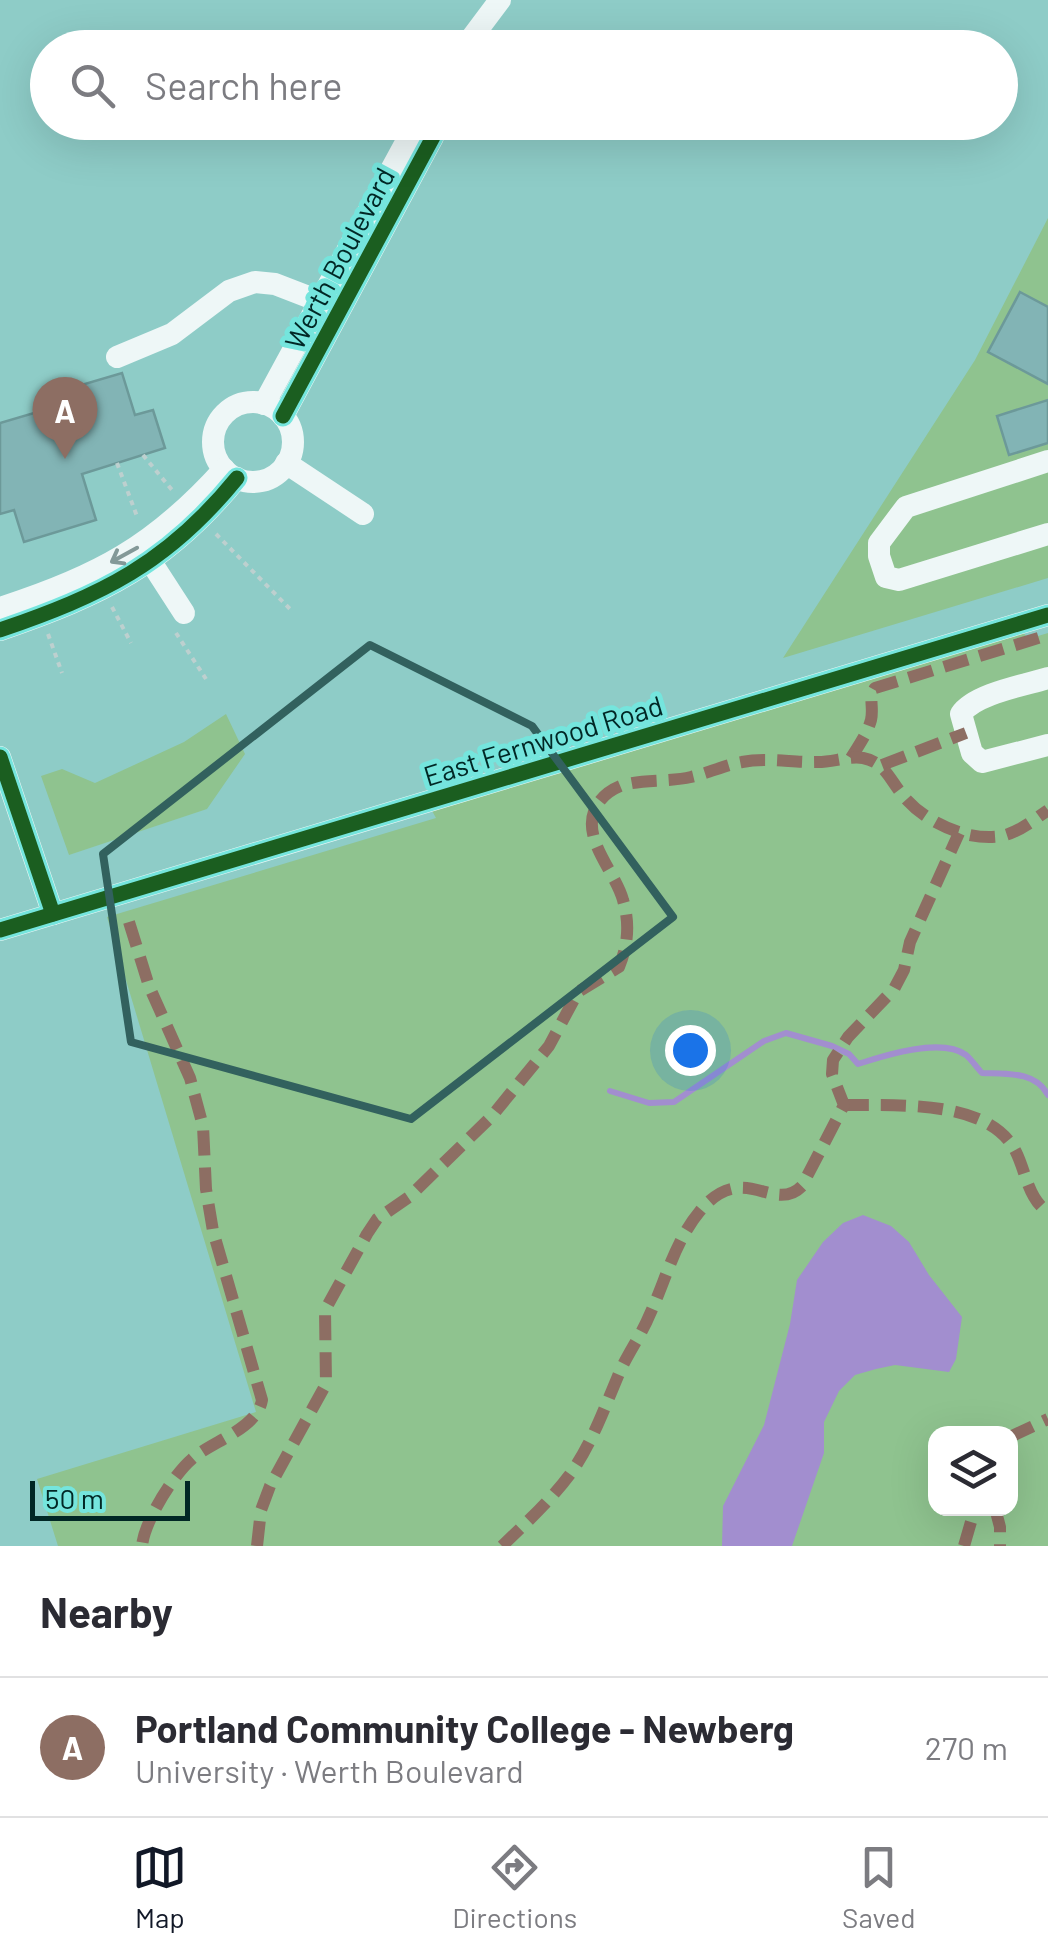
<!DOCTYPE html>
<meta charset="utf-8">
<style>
body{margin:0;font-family:Barlow,sans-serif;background:#f7f7f7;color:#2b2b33}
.controls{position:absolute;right:30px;bottom:30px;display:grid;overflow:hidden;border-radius:20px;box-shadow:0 10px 40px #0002}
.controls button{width:90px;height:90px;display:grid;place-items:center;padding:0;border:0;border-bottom:2px solid #e1e1e2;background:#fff;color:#2b2b33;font:50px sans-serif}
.scale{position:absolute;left:30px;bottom:25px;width:160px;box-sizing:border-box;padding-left:10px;border:5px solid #012725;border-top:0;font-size:28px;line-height:35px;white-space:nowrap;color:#012725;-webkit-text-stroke:8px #75e5dd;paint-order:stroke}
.you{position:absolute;left:690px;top:1050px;width:35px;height:35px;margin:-25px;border:8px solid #fff;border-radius:50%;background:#1a73e8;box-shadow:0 0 0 15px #1a73e833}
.badge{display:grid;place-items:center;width:65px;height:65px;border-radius:50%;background:#111827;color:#fff;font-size:32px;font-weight:700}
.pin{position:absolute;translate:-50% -82px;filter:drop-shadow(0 2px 5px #0008)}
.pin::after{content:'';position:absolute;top:52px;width:35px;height:30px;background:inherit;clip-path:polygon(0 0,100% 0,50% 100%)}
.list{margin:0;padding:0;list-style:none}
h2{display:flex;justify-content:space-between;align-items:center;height:130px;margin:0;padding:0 40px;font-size:42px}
h2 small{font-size:32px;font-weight:400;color:#7c7c81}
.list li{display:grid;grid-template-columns:65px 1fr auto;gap:30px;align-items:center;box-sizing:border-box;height:140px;padding:0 40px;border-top:2px solid #e1e1e2}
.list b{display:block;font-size:38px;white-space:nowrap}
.list p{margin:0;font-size:32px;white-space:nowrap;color:#7c7c81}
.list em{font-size:32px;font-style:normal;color:#7c7c81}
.icon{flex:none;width:55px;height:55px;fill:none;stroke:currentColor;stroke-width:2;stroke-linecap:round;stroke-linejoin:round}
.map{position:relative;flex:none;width:1048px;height:1546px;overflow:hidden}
.search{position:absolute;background:#fff;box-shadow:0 10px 40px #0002;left:30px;right:30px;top:30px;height:110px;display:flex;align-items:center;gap:25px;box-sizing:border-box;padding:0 35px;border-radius:55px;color:#7c7c81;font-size:38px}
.sheet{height:270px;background:#fff}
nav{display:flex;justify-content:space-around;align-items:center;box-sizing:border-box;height:140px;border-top:2px solid #e1e1e2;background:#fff;font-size:28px;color:#7c7c81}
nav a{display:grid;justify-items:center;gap:5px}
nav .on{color:#111827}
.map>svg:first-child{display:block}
.green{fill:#8fc38f;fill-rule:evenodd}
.water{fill:#a28ecf}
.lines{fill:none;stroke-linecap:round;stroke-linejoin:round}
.stream{stroke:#a28ecf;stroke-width:6}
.building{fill:#82b4b5;stroke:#6c9999;stroke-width:2.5}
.path{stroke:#bdd0cf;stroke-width:4;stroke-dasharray:5 5;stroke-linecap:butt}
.minor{stroke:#eef7f7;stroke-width:22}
.quiet{stroke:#8d6e63;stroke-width:12;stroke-dasharray:25 12;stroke-linecap:butt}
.cycleway-casing{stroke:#75e5dd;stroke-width:21}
.cycleway{stroke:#1b5e20;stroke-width:15}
.oneway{stroke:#839998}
.marked{fill:none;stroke:#32615e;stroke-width:8;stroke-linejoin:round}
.labels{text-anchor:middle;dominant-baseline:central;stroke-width:10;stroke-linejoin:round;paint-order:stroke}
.street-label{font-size:28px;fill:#012725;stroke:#75e5dd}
</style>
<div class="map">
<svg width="1048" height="1546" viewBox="0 0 1048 1546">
<rect width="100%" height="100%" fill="#8eccc7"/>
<g class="green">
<polygon points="1048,218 1048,578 783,658 975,360"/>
<path d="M1021 629 1028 639 1048 633V1546H58L37 1479 256 1412 107 917 436 818 431 809ZM936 1434H1010V1508H936Z"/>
<polygon points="226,714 245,754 207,809 69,855 41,776 62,769 95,783 184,742"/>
</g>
<polygon class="water" points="863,1215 891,1226 909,1242 929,1275 962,1317 956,1359 949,1372 895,1365 876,1369 855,1375 839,1391 824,1422 824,1453 792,1546 722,1546 723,1506 764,1425 790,1324 797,1280 823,1242 843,1223"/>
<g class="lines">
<path class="stream" d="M610 1091 649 1103 674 1102 764 1041 786 1033 832 1046 849 1054 858 1064C885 1055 942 1037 966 1055 972 1060 977 1068 982 1073 1007 1074 1035 1071 1048 1095"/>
</g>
<g class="building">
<polygon points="1020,292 1048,307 1048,384 988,352"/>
<polygon points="122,373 135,415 153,410 165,448 82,474 96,520 24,542 14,510 0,514 0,423 58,406 54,393"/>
<polygon points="1048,400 1048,443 1009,455 997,416"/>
</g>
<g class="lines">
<g class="path">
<polyline points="143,455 172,490"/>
<polyline points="117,463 138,519"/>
<polyline points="216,534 290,609"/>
<polyline points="112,607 131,643"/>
<polyline points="176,633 206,679"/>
<polyline points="48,634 62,673"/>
</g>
<g class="minor">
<polyline points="464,48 500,0"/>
<polyline points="117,357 172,334 229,291 255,282 275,284 319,301"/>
<circle cx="253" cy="442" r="40"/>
<polyline points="264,404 417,122"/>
<polyline points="283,416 433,137 434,122"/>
<polyline points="1048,461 906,507 879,543 879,556 886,577 899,580 1048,534"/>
<polyline points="286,463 363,514"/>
<polyline points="151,562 184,613"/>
<path d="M0 608C97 577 155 546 224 469"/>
<path d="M0 630C102 595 167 564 237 478"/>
<path d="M1048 678C1025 685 974 694 961 714L972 753 982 762 1048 745"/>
<polyline points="0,757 53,914"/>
<polyline points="0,930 1048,615"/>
</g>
<g class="quiet">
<path d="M851 758C859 745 867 734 871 720 874 707 868 698 875 688L1048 635"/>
<polyline points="882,765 966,733"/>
<path d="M129 922 149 986 190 1078 203 1126 206 1189 213 1231 262 1400C257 1429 212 1441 192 1459 173 1475 144 1522 142 1546"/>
<path d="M844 1105C895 1106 989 1098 1016 1152 1026 1172 1028 1199 1048 1212"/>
<polyline points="1010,1437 1048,1419"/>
<polyline points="995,1508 1000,1527 1000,1546"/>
<path d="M257 1546 261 1510 270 1486 326 1384 325 1310 367 1234 377 1219 409 1197 492 1116 549 1046 578 992 619 967C628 945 630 924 623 900 615 870 576 834 599 802 604 795 614 788 623 785 645 779 669 782 691 777 709 773 725 765 742 762 767 757 793 763 818 762 833 762 848 756 863 758 884 762 889 778 901 793 922 821 966 842 1002 836 1019 832 1034 820 1048 810"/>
<path d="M502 1546C526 1523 551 1500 571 1473 592 1443 604 1409 618 1376 627 1354 641 1336 650 1314 666 1279 675 1241 700 1211 743 1159 774 1215 802 1186L844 1105 832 1074 833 1060 848 1037 894 989 904 970 910 942 959 833"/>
<polyline points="964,1546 975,1508"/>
</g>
<defs>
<g id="cycleway">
<polyline points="283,416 433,137 434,122"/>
<path d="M0 630C102 595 167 564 237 478"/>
<polyline points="0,757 53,914"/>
<polyline points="0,930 1048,615"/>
</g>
</defs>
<use href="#cycleway" class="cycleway-casing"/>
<use href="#cycleway" class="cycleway"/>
</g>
<defs><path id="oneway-shaft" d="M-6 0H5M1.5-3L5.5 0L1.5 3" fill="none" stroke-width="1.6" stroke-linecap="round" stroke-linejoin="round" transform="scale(2.5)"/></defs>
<use class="oneway" href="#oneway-shaft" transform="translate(124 555) rotate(151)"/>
<path class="marked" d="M370 645 532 726 673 917 411 1119 131 1042 103 854Z"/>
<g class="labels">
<g class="street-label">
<text transform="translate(339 258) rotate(-62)">Werth Boulevard</text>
<text transform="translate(543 740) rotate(-17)">East Fernwood Road</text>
</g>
</g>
</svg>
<div class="controls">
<button><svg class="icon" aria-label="layers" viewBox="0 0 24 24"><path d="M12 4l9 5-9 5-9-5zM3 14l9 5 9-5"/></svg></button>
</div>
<div class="scale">50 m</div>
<div class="you"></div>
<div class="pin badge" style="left:65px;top:459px;background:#8d6e63">A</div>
<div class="search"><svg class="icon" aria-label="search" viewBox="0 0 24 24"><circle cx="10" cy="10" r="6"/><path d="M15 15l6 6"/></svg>Search here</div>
</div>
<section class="sheet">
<h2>Nearby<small></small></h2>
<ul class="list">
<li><span class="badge" style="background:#8d6e63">A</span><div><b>Portland Community College - Newberg</b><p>University · Werth Boulevard</p></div><em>270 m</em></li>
</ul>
</section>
<nav>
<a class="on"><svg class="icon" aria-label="map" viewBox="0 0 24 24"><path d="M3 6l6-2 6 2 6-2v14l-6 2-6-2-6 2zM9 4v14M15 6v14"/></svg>Map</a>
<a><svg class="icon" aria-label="directions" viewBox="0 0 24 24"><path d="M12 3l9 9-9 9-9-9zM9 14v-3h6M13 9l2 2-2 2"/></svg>Directions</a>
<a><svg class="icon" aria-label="saved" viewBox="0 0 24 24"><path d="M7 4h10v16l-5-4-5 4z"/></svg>Saved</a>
</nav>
